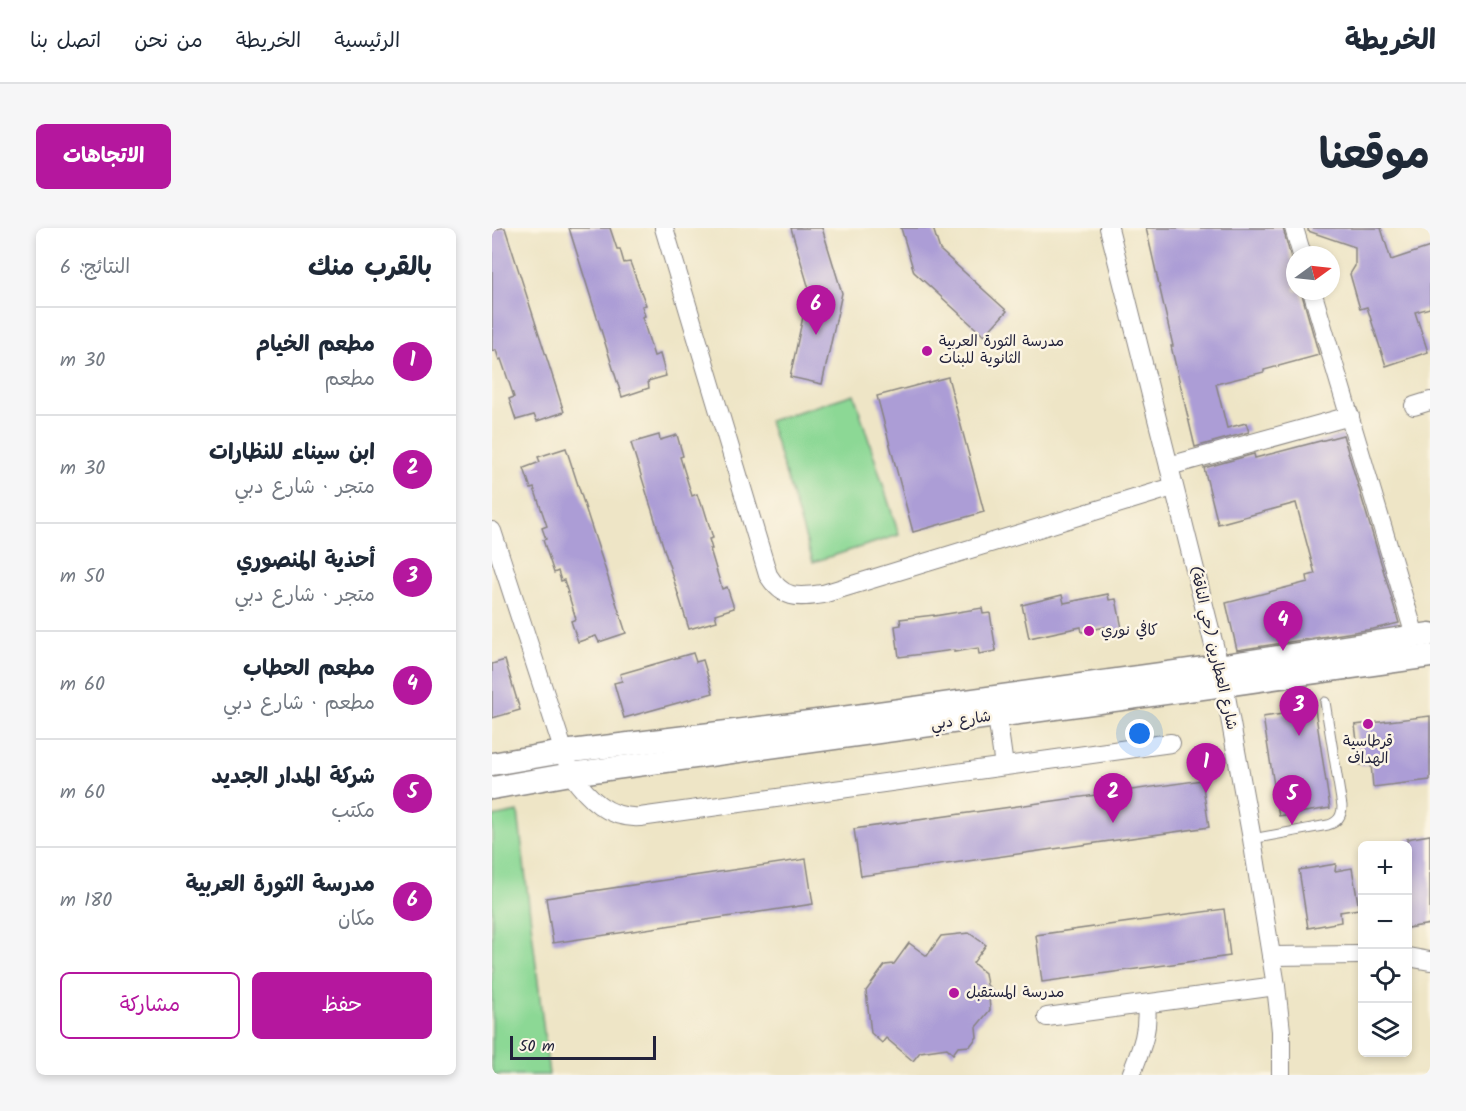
<!DOCTYPE html>
<html lang="ar">
<meta charset="utf-8">
<style>
body{margin:0;font-family:Kalam,"Playpen Sans Arabic",sans-serif;background:#f6f6f7;color:#1f2937;direction:rtl}
.controls{position:absolute;right:18px;bottom:18px;display:grid;overflow:hidden;border-radius:9px;box-shadow:0 3px 9px #0003}
.controls button{width:54px;height:54px;display:grid;place-items:center;padding:0;border:0;border-bottom:2px solid #e0e1e3;background:#fff;color:#1f2937;font:30px sans-serif}
.compass{position:absolute;left:794px;top:18px;width:54px;height:54px;border-radius:50%;background:#fff;box-shadow:0 3px 9px #0003;rotate:75deg}
.scale{position:absolute;left:18px;bottom:15px;width:146px;box-sizing:border-box;padding-left:6px;border:3px solid #22223b;border-top:0;font-size:16px;line-height:21px;white-space:nowrap;color:#22223b;-webkit-text-stroke:4px #fcf5e5;paint-order:stroke}
.you{position:absolute;left:648px;top:506px;width:21px;height:21px;margin:-15px;border:4px solid #fff;border-radius:50%;background:#1a73e8;box-shadow:0 0 0 9px #1a73e833}
.badge{display:grid;place-items:center;width:39px;height:39px;border-radius:50%;background:#b5179e;color:#fff;font-size:20px;font-weight:700}
.pin{position:absolute;translate:-50% -50px;filter:drop-shadow(0 2px 3px #0008)}
.pin::after{content:'';position:absolute;top:32px;width:21px;height:18px;background:inherit;clip-path:polygon(0 0,100% 0,50% 100%)}
.list{margin:0;padding:0;list-style:none}
h2{display:flex;justify-content:space-between;align-items:center;height:78px;margin:0;padding:0 24px;font-size:26px}
h2 small{font-size:20px;font-weight:400;color:#747a83}
.list li{display:grid;grid-template-columns:39px 1fr auto;gap:18px;align-items:center;box-sizing:border-box;height:108px;padding:0 24px;border-top:2px solid #e0e1e3}
.list b{display:block;font-size:22px;white-space:nowrap}
.list p{margin:0;font-size:20px;white-space:nowrap;color:#747a83}
.list em{font-size:20px;font-style:normal;color:#747a83}
.actions{display:flex;gap:12px;padding:18px 24px}
.actions a{flex:1;padding:14px 0;border:2px solid #b5179e;border-radius:9px;text-align:center;font-size:21px;color:#b5179e}
.actions .main{background:#b5179e;color:#fff}
.icon{flex:none;width:33px;height:33px;fill:none;stroke:currentColor;stroke-width:2;stroke-linecap:round;stroke-linejoin:round}
.map{position:relative;flex:none;width:938px;height:847px;overflow:hidden;direction:ltr;border-radius:9px}
header{display:flex;align-items:center;gap:36px;box-sizing:border-box;height:84px;padding:0 30px;background:#fff;border-bottom:2px solid #e0e1e3}
header strong{font-size:28px}
nav{display:flex;gap:33px;margin-inline-start:auto;font-size:21px}
.intro{display:flex;align-items:center;justify-content:space-between;box-sizing:border-box;height:144px;padding:0 36px}
h1{margin:0;font-size:42px}
.button{padding:15px 27px;border-radius:9px;background:#b5179e;color:#fff;font-size:21px;font-weight:700}
main{display:flex;gap:36px;padding:0 36px}
aside{flex:1;background:#fff;border-radius:9px;box-shadow:0 3px 9px #0003}
.map>svg:first-child{display:block}
.green{fill:#8cd895;stroke:#577d68;stroke-width:1.5}
.building{fill:#ac9dd6}
.lines{fill:none;stroke-linecap:round;stroke-linejoin:round}
.service-casing{stroke:#888480;stroke-width:11}
.minor-casing{stroke:#888480;stroke-width:20}
.tertiary-casing{stroke:#888480;stroke-width:25}
.service{stroke:#fff;stroke-width:9}
.minor{stroke:#fff;stroke-width:18}
.tertiary{stroke:#fff;stroke-width:22}
.poi-dot{fill:#b5179e;stroke:#fcf5e5;stroke-width:2}
.labels{text-anchor:middle;dominant-baseline:central;stroke-width:5;stroke-linejoin:round;paint-order:stroke}
.poi-label{font-size:15px;fill:#22223b;stroke:#fcf5e5;text-anchor:start}
.street-label{font-size:15px;fill:#22223b;stroke:#fcf5e5}
</style>
<header>
<strong>الخريطة</strong>
<nav><a>الرئيسية</a><a>الخريطة</a><a>من نحن</a><a>اتصل بنا</a></nav>
</header>
<div class="intro"><h1>موقعنا</h1><a class="button">الاتجاهات</a></div>
<main>
<div class="map">
<svg width="938" height="847" viewBox="0 0 938 847">
<rect width="100%" height="100%" fill="#fcf5e5"/>
<filter id="ink" filterUnits="userSpaceOnUse"><feTurbulence type="fractalNoise" baseFrequency=".0167" numOctaves="2"/><feDisplacementMap in="SourceGraphic" scale="12" xChannelSelector="R" yChannelSelector="G"/><feConvolveMatrix kernelMatrix="1 2 1 2 8 2 1 2 1" color-interpolation-filters="sRGB"/></filter>
<filter id="wash" filterUnits="userSpaceOnUse"><feTurbulence type="fractalNoise" baseFrequency=".008" numOctaves="4" result="noise"/><feDisplacementMap in="SourceGraphic" scale="24" xChannelSelector="R" yChannelSelector="G"/><feGaussianBlur stdDeviation="1.35" result="paint"/><feColorMatrix in="noise" values="0 0 0 0 0 0 0 0 0 0 0 0 0 0 0 0 0 1.4 0 .05"/><feComposite in="paint" operator="in"/></filter>
<g filter="url(#wash)">
<rect width="100%" height="100%" fill="#eee5c6"/>
<g class="green">
<polygon points="362,166 407,307 321,334 277,193"/>
<polygon points="26,584 57,847 3,847 0,843 0,589"/>
</g>
<g id="blocks">
<g class="building">
<polygon points="8,0 13,0 72,184 45,193 42,187 24,192 17,171 22,169 9,131 7,132 4,122 0,123 0,3"/>
<polygon points="77,0 118,0 125,21 128,21 132,35 138,34 154,77 150,78 153,88 150,89 162,128 168,126 174,148 156,153 157,160 130,169"/>
<polygon points="299,0 330,0 350,65 330,156 298,149 317,61"/>
<polygon points="409,0 441,0 448,22 515,83 492,108 422,44"/>
<polygon points="654,0 791,0 799,30 803,36 803,63 809,63 827,127 772,142 772,144 724,156 735,200 754,195 757,204 703,219 679,118 681,118"/>
<polygon points="816,0 889,0 899,32 938,19 938,80 923,84 936,124 894,138 875,79 868,81 858,46 863,38 863,19 816,3"/>
<polygon points="456,149 492,284 421,304 385,168"/>
<polygon points="167,207 168,212 185,207 191,228 188,229 200,268 205,266 209,278 211,277 221,310 217,311 220,321 218,321 230,361 235,359 242,380 223,386 225,393 197,401 139,215"/>
<polygon points="851,207 907,395 881,401 745,422 734,375 816,354 815,348 823,346 804,275 726,296 712,240 762,226 763,230"/>
<polygon points="74,220 134,405 107,414 104,408 86,414 79,393 84,391 72,352 69,353 66,343 62,345 51,312 54,311 50,300 55,298 42,260 39,261 32,240 48,234 46,229"/>
<polygon points="616,366 617,372 624,371 631,405 615,408 613,399 590,404 589,399 537,410 530,377 570,367 572,375"/>
<polygon points="490,380 491,386 498,385 504,423 487,426 486,420 462,424 462,422 407,429 403,398 409,397 408,391 442,387 442,388"/>
<polygon points="201,425 204,434 211,432 221,465 132,490 122,455 130,453 128,446"/>
<polygon points="13,432 28,482 0,490 0,436"/>
<polygon points="823,481 838,580 787,588 771,489"/>
<polygon points="938,488 938,552 881,559 879,536 868,537 863,497"/>
<polygon points="710,552 717,599 369,648 362,601"/>
<polygon points="938,607 938,696 915,700 915,611"/>
<polygon points="314,631 321,676 61,715 54,670"/>
<polygon points="844,636 843,643 860,640 867,681 848,684 849,694 816,700 807,642"/>
<polygon points="732,681 738,728 550,754 544,707"/>
<polygon points="477,705 494,717 481,735 493,745 495,757 501,763 497,769 498,782 484,799 485,809 478,818 466,819 461,826 455,820 428,824 421,833 394,810 390,815 379,805 374,763 393,737 402,736 417,715 435,728 449,708"/>
</g>
</g>
</g>
<g filter="url(#ink)">
<use href="#blocks" fill-opacity="0" stroke="#888480" stroke-width="1.5"/>
<g class="lines">
<defs>
<path id="service" d="M760 611 836 597C846 594 850 588 850 578L833 474"/>
<g id="minor">
<path d="M172 0 276 347C291 371 305 370 331 366L681 259"/>
<polyline points="617,0 732,457 760,611 784,758 789,803 789,847"/>
<polyline points="802,0 810,27"/>
<polyline points="820,63 923,408"/>
<polyline points="922,178 938,173"/>
<polyline points="677,238 858,188"/>
<path d="M0 303 79 546C96 570 116 591 148 589L679 515"/>
<polyline points="505,488 512,538"/>
<polyline points="779,728 870,727"/>
<polyline points="916,729 938,733"/>
<polyline points="555,789 784,758"/>
<path d="M639 847C649 821 657 804 654 776"/>
</g>
<g id="tertiary">
<polyline points="0,536 71,524 350,490 727,438 938,406"/>
<polyline points="0,560 79,546 732,457 938,428"/>
</g>
</defs>
<use href="#service" class="service-casing"/>
<use href="#minor" class="minor-casing"/>
<use href="#tertiary" class="tertiary-casing"/>
<use href="#service" class="service"/>
<use href="#minor" class="minor"/>
<use href="#tertiary" class="tertiary"/>
</g>
</g>
<g class="poi-dot">
<circle cx="435" cy="123" r="6"/>
<circle cx="597" cy="403" r="6"/>
<circle cx="876" cy="496" r="6"/>
<circle cx="462" cy="765" r="6"/>
</g>
<g class="labels">
<g class="poi-label">
<text x="447" y="114">مدرسة الثورة العربية<tspan x="447" dy="17">الثانوية للبنات</tspan></text>
<text x="609" y="403">كافي نوري</text>
<text x="876" y="514" text-anchor="middle">قرطاسية<tspan x="876" dy="17">الهداف</tspan></text>
<text x="474" y="765">مدرسة المستقبل</text>
</g>
<g class="street-label">
<text transform="translate(721 420) rotate(77)">شارع العطارين (حي الناقة)</text>
<text transform="translate(469 493) rotate(-8)">شارع دبي</text>
</g>
</g>
</svg>
<div class="controls">
<button>+</button>
<button>−</button>
<button><svg class="icon" aria-label="locate" viewBox="0 0 24 24"><circle cx="12" cy="12" r="6"/><path d="M12 2v4M12 18v4M2 12h4M18 12h4"/></svg></button>
<button><svg class="icon" aria-label="layers" viewBox="0 0 24 24"><path d="M12 4l9 5-9 5-9-5zM3 14l9 5 9-5"/></svg></button>
</div>
<svg class="compass" viewBox="-18 -18 36 36"><path d="M0-13l5 13h-10z" fill="#e53935"/><path d="M0 13l5-13h-10z" fill="#747a83"/></svg>
<div class="scale">50 m</div>
<div class="you"></div>
<div class="pin badge" style="left:714px;top:565px">1</div>
<div class="pin badge" style="left:621px;top:595px">2</div>
<div class="pin badge" style="left:807px;top:508px">3</div>
<div class="pin badge" style="left:791px;top:423px">4</div>
<div class="pin badge" style="left:800px;top:597px">5</div>
<div class="pin badge" style="left:324px;top:107px">6</div>
</div>
<aside>
<h2>بالقرب منك<small>النتائج: 6</small></h2>
<ul class="list">
<li><span class="badge">1</span><div><b>مطعم الخيام</b><p>مطعم</p></div><em>30 m</em></li>
<li><span class="badge">2</span><div><b>ابن سيناء للنظارات</b><p>متجر · شارع دبي</p></div><em>30 m</em></li>
<li><span class="badge">3</span><div><b>أحذية المنصوري</b><p>متجر · شارع دبي</p></div><em>50 m</em></li>
<li><span class="badge">4</span><div><b>مطعم الحطاب</b><p>مطعم · شارع دبي</p></div><em>60 m</em></li>
<li><span class="badge">5</span><div><b>شركة المدار الجديد</b><p>مكتب</p></div><em>60 m</em></li>
<li><span class="badge">6</span><div><b>مدرسة الثورة العربية</b><p>مكان</p></div><em>180 m</em></li>
</ul>
<div class="actions"><a class="main">حفظ</a><a>مشاركة</a></div>
</aside>
</main>
